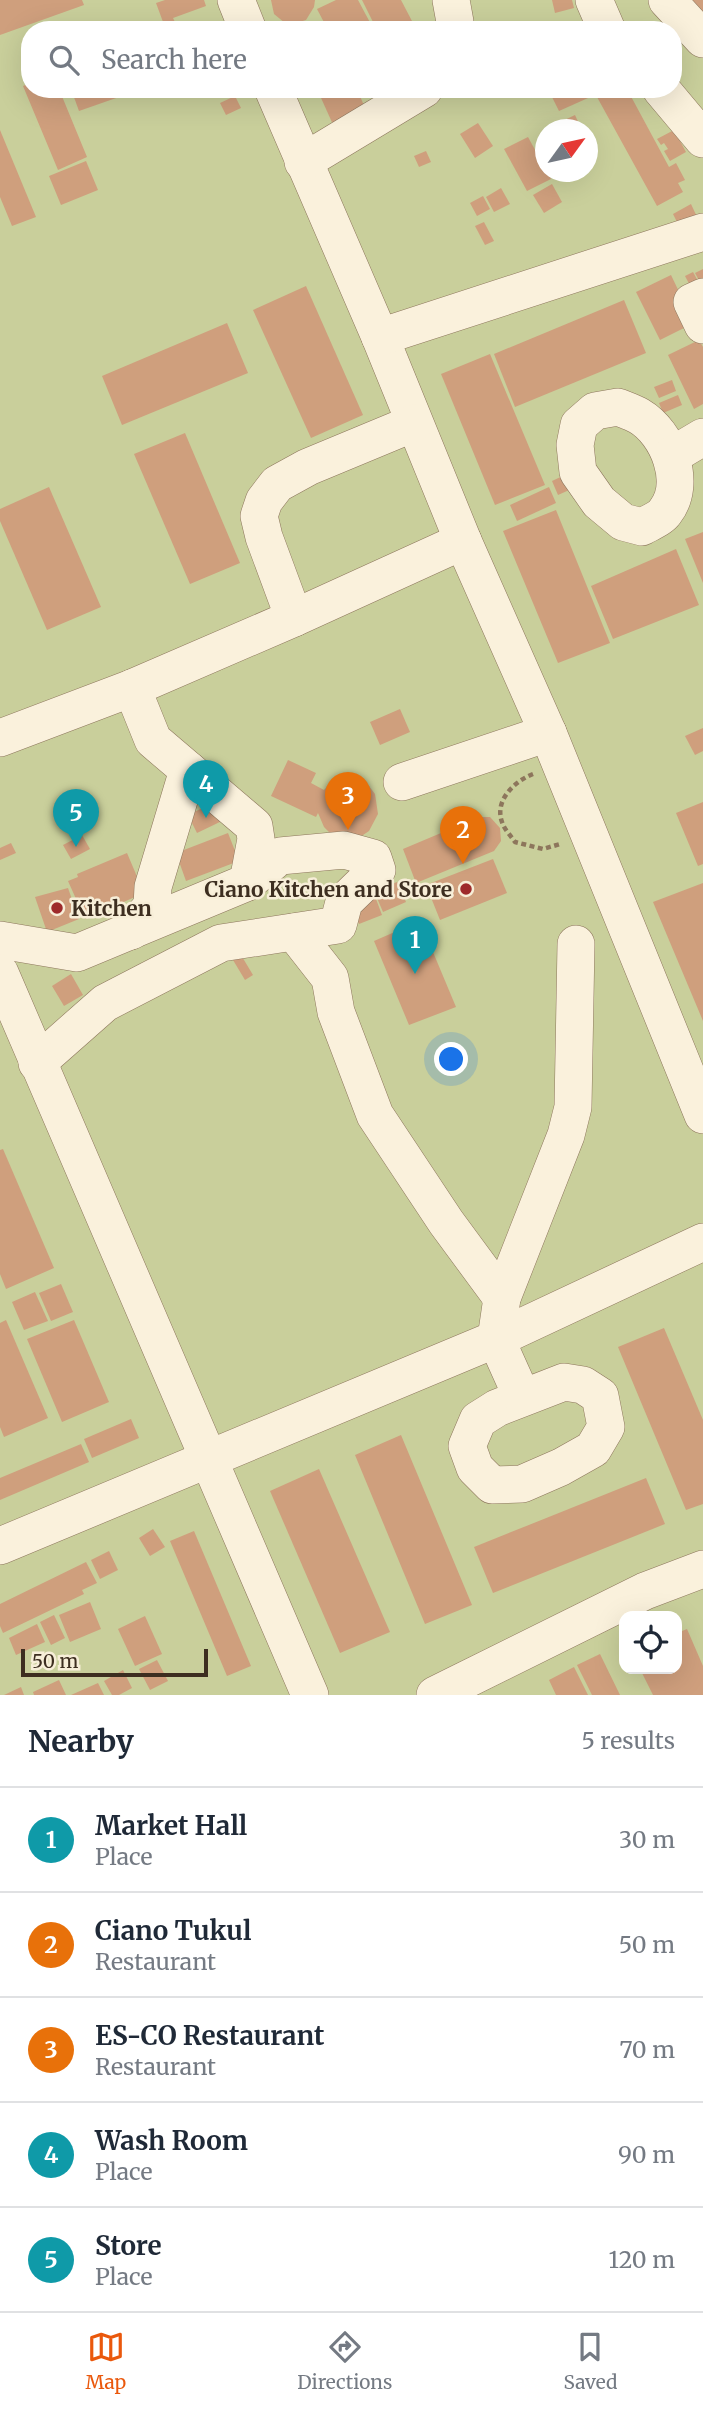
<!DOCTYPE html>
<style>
body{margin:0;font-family:Merriweather,serif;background:#f2f2f3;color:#1f2937}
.controls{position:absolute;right:21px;bottom:21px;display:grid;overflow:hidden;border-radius:14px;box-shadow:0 7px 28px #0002}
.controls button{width:63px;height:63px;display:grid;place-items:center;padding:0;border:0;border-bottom:2px solid #e0e1e3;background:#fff;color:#1f2937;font:35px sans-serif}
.compass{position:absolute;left:535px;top:119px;width:63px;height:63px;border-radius:50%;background:#fff;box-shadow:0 7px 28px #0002;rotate:57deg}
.scale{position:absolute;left:21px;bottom:18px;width:187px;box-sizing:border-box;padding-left:7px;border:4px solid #3d2e20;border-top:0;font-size:19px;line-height:24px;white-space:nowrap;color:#3d2e20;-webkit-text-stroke:5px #f7eed8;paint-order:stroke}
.you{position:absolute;left:452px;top:1060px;width:24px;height:24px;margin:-18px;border:5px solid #fff;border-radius:50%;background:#1a73e8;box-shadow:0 0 0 10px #1a73e833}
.badge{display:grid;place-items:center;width:46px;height:46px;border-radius:50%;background:#ea580c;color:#fff;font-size:23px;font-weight:700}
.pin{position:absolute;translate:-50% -58px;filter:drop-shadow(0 2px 4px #0008)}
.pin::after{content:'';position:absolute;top:37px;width:24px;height:21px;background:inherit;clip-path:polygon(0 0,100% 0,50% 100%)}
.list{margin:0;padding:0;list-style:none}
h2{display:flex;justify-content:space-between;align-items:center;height:91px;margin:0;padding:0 28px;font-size:30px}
h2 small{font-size:23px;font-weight:400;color:#747a83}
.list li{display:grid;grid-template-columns:46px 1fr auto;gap:21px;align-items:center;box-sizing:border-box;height:105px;padding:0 28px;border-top:2px solid #e0e1e3}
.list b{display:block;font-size:26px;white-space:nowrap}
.list p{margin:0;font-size:23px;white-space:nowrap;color:#747a83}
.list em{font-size:23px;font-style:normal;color:#747a83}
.icon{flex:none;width:38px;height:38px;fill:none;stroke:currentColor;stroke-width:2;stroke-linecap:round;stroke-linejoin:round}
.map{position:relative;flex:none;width:703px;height:1695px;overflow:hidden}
.search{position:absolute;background:#fff;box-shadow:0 7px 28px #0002;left:21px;right:21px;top:21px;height:77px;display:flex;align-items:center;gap:18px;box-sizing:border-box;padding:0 24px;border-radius:28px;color:#747a83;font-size:26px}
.sheet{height:616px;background:#fff}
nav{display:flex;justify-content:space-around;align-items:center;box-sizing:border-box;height:98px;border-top:2px solid #e0e1e3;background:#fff;font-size:19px;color:#747a83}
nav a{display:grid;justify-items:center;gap:4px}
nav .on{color:#ea580c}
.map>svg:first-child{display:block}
.green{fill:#c9cf9b;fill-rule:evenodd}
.building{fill:#cf9f7d}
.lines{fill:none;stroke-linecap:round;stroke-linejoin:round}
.minor-casing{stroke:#8d765c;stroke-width:38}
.path{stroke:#8d765c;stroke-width:4.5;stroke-dasharray:5 3.5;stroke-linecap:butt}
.minor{stroke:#faf1dc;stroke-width:37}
.poi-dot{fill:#9e2a2b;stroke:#f7eed8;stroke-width:2.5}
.labels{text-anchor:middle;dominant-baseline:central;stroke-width:5;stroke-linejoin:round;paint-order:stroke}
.poi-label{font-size:21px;font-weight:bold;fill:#3d2e20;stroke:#f7eed8;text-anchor:end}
</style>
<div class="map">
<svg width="703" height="1695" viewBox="0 0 703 1695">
<rect width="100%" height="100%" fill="#f0e4c8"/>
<path class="green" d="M0 0H703V1695H0ZM30 30H673V89H30ZM546 130H588V172H546ZM624 1616H677V1669H624Z"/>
<g class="building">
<polygon points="0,0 82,0 84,5 0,35"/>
<polygon points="165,0 204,0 206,6 173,18 177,26 166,30 156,3"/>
<polygon points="271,0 315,0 314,7 306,20 293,24 285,23 274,14"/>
<polygon points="336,0 358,0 374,30 328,30 317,9"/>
<polygon points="362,0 401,0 413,23 401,30 377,30"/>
<polygon points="552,0 572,0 574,8 555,13"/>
<polygon points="680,0 703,0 703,16"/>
<polygon points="319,23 322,30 305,30"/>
<polygon points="30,83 30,89 59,89 87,157 58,170 23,86"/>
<polygon points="71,89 138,89 139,90 79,111"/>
<polygon points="317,89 357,89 368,115 335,129"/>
<polygon points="548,89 595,89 597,94 559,111"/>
<polygon points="610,89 627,89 669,167 676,163 685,180 678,183 683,192 657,206 597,97"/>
<polygon points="235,96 241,108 226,115 220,103"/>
<polygon points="575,115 580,126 573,130 557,130 554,125"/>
<polygon points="478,123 493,146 475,158 460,134"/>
<polygon points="0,130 36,217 12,226 0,197"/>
<polygon points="674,130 686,152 670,161 664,151 668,149 664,143 661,145 657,139"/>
<polygon points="528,137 551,179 527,191 504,149"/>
<polygon points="426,151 431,162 419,167 414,156"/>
<polygon points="86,161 98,190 61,205 49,176"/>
<polygon points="552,184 562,202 544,213 533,195"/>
<polygon points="501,188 510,204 494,212 486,197"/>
<polygon points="483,196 490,209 477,216 470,203"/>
<polygon points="691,204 698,219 680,228 673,214"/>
<polygon points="484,222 494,241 485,245 475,226"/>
<polygon points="703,269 703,288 695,273"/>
<polygon points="693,272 703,290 695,295 685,276"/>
<polygon points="671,275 694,323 660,340 636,292"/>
<polygon points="306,286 363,415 311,438 253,310"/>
<polygon points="624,300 646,353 515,407 494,354"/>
<polygon points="227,323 248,373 122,425 102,376"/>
<polygon points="699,340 703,347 703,404 694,409 668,355"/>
<polygon points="490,354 545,485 495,505 441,374"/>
<polygon points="672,380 676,391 659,398 654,387"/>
<polygon points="678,395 682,405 663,413 659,403"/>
<polygon points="185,433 240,563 190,584 134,454"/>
<polygon points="569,473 576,487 558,495 552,481"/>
<polygon points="49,487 101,607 47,630 0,521 0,509"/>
<polygon points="549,487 556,503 517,521 510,505"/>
<polygon points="556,510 610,643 558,663 503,531"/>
<polygon points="703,532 703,583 685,539"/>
<polygon points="676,549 699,605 613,639 591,586"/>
<polygon points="400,709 410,732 380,745 370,722"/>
<polygon points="703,728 703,751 695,755 685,736"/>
<polygon points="288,760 316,773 311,783 324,790 331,782 340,778 360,780 369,786 375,794 378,814 369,831 360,837 331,834 324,827 318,813 316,817 271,796"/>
<polygon points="215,802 224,820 197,833 188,815"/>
<polygon points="703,802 703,864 698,866 676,813"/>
<polygon points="479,817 490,817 500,828 501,841 494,851 416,883 403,849"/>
<polygon points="228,833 239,861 186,881 176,853"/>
<polygon points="82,835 90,849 71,859 63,845"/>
<polygon points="11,843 16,853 0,860 0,848"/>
<polygon points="127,853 144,893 85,919 68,881 78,877 77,874"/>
<polygon points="493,859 507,893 440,920 426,885"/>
<polygon points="397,882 406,902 383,912 374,891"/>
<polygon points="703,883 703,1021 653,902"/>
<polygon points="68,888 79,919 47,932 35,897"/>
<polygon points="373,891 382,915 359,924 350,901"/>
<polygon points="420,921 456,1007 409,1025 374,941"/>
<polygon points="241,955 253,975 245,980 233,960"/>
<polygon points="71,974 83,995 64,1006 52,986"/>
<polygon points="3,1149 54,1268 6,1289 0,1274 0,1150"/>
<polygon points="61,1284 73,1312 51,1321 39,1293"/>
<polygon points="35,1292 48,1321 24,1330 12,1302"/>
<polygon points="6,1320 48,1418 4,1437 0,1427 0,1323"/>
<polygon points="74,1320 109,1402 62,1422 27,1339"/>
<polygon points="664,1328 703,1420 703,1504 686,1510 618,1347"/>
<polygon points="131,1419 139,1438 92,1458 84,1439"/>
<polygon points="401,1435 472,1605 425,1624 355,1455"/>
<polygon points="81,1444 89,1462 0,1500 0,1478"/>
<polygon points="319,1469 390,1632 340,1653 270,1491"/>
<polygon points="646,1478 665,1524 493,1593 474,1547"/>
<polygon points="153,1529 165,1547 150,1556 139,1538"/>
<polygon points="194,1531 251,1666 227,1676 170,1541"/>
<polygon points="109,1551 118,1570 100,1579 91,1560"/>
<polygon points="86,1562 97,1583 82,1590 84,1594 3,1633 0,1626 0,1604"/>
<polygon points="90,1602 101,1629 70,1642 59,1615"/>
<polygon points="54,1615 65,1638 51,1645 40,1622"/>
<polygon points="145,1616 162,1654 135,1666 118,1629"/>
<polygon points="37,1624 45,1642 16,1655 9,1638"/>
<polygon points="687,1629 703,1666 703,1695 653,1695 640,1669 677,1669 677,1633"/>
<polygon points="600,1654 620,1695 592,1695 577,1665"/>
<polygon points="157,1660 168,1681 150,1690 139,1669"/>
<polygon points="574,1667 588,1695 556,1695 549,1680"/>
<polygon points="123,1670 132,1688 119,1695 112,1695 104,1681"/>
<polygon points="59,1680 66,1695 34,1695 33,1692"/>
<polygon points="98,1683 104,1695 71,1695"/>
<polygon points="21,1687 24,1695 4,1695"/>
</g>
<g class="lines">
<defs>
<g id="minor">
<polyline points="236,0 248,30"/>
<polyline points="451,0 455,22 453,30"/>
<polyline points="594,0 607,30"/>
<polyline points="667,0 703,39"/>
<polyline points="273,89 380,337 463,541 548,733 703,1115"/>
<polyline points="661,89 703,139"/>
<polyline points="303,162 424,89"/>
<polyline points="703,297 692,302 703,325"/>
<polyline points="380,337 703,232"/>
<path d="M618 407C625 410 632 412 639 416 668 433 688 483 665 512 661 518 649 523 642 527L623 522 599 502 578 472 575 445 579 425 595 411Z"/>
<polyline points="671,456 703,437"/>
<polyline points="294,618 264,537 259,516 264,501 277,484 308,467 414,423"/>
<polyline points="132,688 153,740 254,826 256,839 248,882"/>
<polyline points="0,738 132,688 294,618 463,541"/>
<polyline points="402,782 548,733"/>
<polyline points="131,931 152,906 153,887 188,770"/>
<polyline points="294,932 330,978 336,1012 375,1115 446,1222 502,1298"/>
<polyline points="0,940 77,953 248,882 280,856 344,850 373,858 377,870 344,902 338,925 221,943 105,1003 37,1063"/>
<polyline points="0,973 310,1695"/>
<polygon points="564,1382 583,1385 600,1396 606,1427 593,1449 561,1467 522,1484 492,1485 475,1468 467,1446 478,1420 497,1408"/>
<polyline points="522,1397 496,1339 502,1298 566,1135 573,1107 576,944"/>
<polyline points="0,1546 496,1339 703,1242"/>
<polyline points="435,1695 645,1591 703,1569"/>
</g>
</defs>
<use href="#minor" class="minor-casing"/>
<path class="path" d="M533 774C515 781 494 800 502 822 504 829 511 836 515 842L543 849 560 844"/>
<use href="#minor" class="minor"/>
</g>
<g class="poi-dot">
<circle cx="466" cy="889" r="7"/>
<circle cx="57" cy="908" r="7"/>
</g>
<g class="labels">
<g class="poi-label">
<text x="452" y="889">Ciano Kitchen and Store</text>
<text x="71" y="908" text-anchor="start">Kitchen</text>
</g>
</g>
</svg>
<div class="controls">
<button><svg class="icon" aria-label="locate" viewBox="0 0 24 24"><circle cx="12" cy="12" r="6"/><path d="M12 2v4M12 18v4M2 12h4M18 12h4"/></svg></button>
</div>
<svg class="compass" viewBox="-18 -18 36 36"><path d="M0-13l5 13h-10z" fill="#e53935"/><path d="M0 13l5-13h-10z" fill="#747a83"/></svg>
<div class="scale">50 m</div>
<div class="you"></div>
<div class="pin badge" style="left:415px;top:974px;background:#0f9aa8">1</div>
<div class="pin badge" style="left:463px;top:864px;background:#e8710a">2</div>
<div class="pin badge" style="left:348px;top:830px;background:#e8710a">3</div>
<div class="pin badge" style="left:206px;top:818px;background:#0f9aa8">4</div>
<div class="pin badge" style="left:76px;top:847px;background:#0f9aa8">5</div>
<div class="search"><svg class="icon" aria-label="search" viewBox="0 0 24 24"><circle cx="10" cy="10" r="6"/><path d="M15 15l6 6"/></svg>Search here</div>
</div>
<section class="sheet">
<h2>Nearby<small>5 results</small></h2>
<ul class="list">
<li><span class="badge" style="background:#0f9aa8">1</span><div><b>Market Hall</b><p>Place</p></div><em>30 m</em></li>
<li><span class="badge" style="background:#e8710a">2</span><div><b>Ciano Tukul</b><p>Restaurant</p></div><em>50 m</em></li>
<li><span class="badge" style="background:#e8710a">3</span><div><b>ES-CO Restaurant</b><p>Restaurant</p></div><em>70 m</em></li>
<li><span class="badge" style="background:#0f9aa8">4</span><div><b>Wash Room</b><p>Place</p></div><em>90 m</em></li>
<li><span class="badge" style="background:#0f9aa8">5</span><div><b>Store</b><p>Place</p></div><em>120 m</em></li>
</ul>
</section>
<nav>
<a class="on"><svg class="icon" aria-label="map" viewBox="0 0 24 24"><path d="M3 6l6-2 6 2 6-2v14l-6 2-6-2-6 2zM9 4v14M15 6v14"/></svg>Map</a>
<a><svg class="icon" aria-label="directions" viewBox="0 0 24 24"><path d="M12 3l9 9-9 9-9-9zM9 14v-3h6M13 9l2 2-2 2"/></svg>Directions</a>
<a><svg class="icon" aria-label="saved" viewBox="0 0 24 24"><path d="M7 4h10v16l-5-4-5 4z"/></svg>Saved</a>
</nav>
